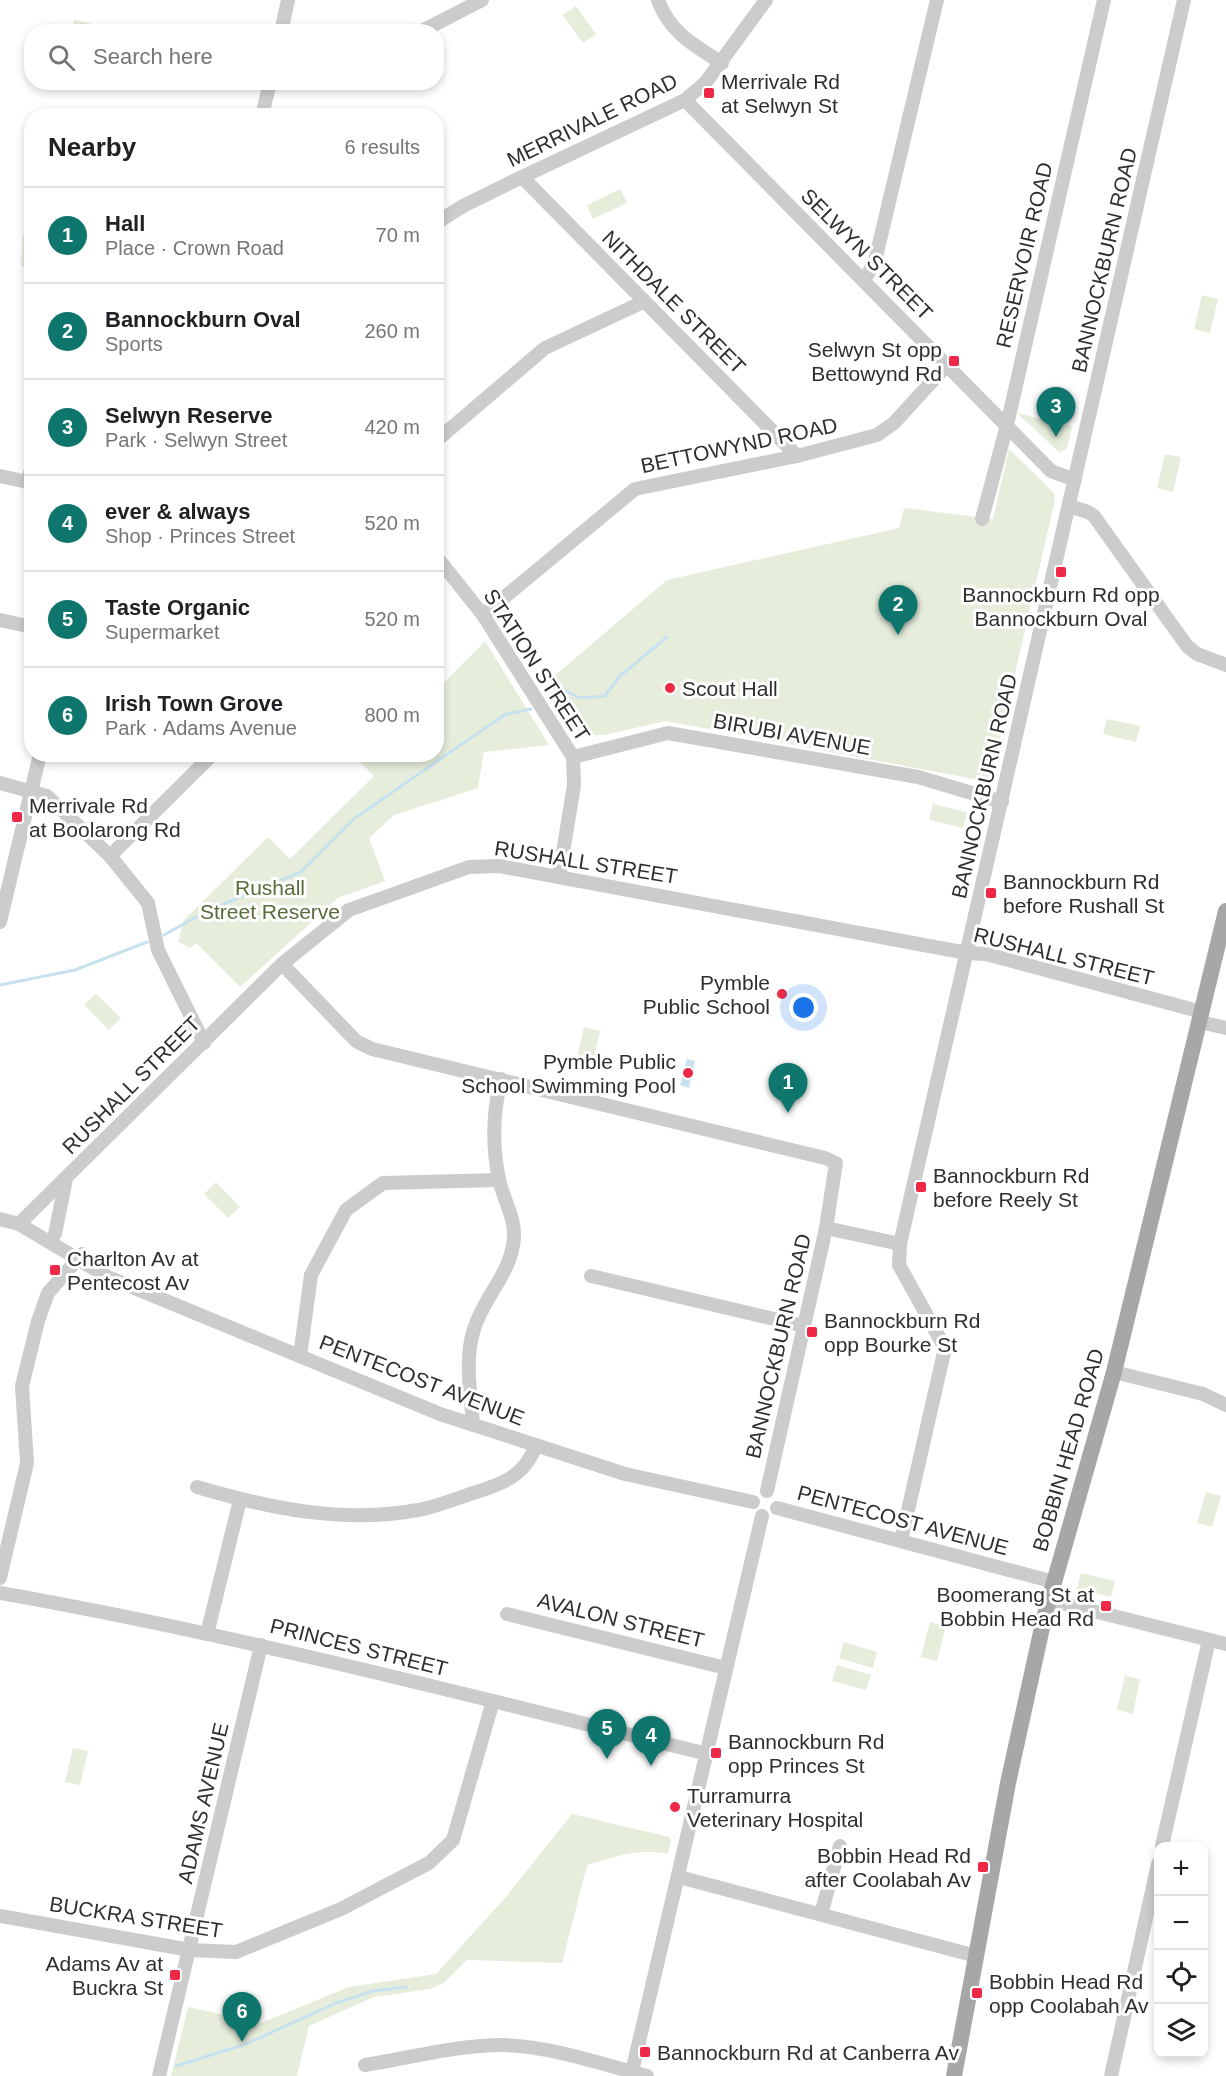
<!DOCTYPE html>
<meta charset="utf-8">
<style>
body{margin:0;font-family:Arial,sans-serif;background:#f2f2f2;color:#202124}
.controls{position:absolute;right:18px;bottom:18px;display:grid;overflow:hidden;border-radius:12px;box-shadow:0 3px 9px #0003}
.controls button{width:54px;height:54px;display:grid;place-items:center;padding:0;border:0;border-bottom:2px solid #e0e0e0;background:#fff;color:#202124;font:30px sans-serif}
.you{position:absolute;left:804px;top:1008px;width:21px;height:21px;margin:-15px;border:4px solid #fff;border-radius:50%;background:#1a73e8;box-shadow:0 0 0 9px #1a73e833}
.badge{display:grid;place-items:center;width:39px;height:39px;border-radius:50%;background:#0f766e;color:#fff;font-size:20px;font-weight:700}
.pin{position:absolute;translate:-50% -50px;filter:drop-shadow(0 2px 3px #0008)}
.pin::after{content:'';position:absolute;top:32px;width:21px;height:18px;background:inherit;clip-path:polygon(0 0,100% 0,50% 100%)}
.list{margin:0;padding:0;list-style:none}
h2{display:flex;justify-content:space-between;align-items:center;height:78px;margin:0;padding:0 24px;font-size:26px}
h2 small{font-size:20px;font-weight:400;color:#757577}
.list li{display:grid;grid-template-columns:39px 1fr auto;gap:18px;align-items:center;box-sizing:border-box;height:96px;padding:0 24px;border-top:2px solid #e0e0e0}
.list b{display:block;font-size:22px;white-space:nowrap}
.list p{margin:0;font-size:20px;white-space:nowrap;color:#757577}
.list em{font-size:20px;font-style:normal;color:#757577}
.icon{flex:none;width:33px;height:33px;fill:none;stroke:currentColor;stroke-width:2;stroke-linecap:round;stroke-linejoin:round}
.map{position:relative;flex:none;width:1226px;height:2076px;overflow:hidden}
.search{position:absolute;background:#fff;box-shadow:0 3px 9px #0003;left:24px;top:24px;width:420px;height:66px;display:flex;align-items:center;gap:15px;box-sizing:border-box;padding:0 21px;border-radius:24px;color:#757577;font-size:22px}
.panel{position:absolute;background:#fff;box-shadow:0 3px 9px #0003;left:24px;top:108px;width:420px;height:654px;border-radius:24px}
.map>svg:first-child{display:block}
.green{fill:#e6eddb}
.water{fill:#c7e2ee}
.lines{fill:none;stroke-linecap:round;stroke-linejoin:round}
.stream{stroke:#c7e2ee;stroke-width:3}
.minor{stroke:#ccc;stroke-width:14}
.major{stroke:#a7a7a7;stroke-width:16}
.poi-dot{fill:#ee2847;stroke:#fff;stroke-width:2}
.labels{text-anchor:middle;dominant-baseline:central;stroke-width:6;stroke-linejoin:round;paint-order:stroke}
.poi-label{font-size:21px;fill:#2f2f2f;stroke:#fff;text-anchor:start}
.street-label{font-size:21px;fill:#2f2f2f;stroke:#fff}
.park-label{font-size:21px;fill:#566d39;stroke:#fff}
</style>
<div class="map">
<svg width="1226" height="2076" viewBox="0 0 1226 2076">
<rect width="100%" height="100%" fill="#fff"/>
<g class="green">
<polygon points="576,6 596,34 583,43 563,15"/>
<polygon points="74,20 90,23 88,31 71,31"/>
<polygon points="620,189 627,203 593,219 587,205"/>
<polygon points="23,234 31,234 31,267 21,266"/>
<polygon points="1202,295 1218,299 1210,333 1194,329"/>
<polygon points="1017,413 1072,426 1067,449 1059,452"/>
<polygon points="1009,449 1054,493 1055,500 990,782 666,721 604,735 590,735 576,730 549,688 553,677 667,580 899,528 904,508 993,519"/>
<polygon points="1165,454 1181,457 1173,492 1157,488"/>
<polygon points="485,641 549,745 484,752 478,788 394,815 369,838 385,881 338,898 240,987 196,943 190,948 178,942 184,920 268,837 290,859 374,776 353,755 436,754 437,690"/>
<polygon points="1107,719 1140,726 1136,742 1103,734"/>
<polygon points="933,804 967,812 963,828 929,820"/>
<polygon points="96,994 121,1018 109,1030 84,1005"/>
<polygon points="584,1027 600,1031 592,1066 576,1062"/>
<polygon points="216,1182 240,1207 228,1218 204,1194"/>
<polygon points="1206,1492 1221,1496 1212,1527 1197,1523"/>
<polygon points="1081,1573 1115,1581 1111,1597 1077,1589"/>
<polygon points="930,1622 946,1626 937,1661 921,1657"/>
<polygon points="844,1642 877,1652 873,1668 839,1658"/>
<polygon points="837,1665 871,1675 866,1690 832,1681"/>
<polygon points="1125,1676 1140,1679 1133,1714 1117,1710"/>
<polygon points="73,1748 88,1751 80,1785 65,1782"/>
<path d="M572 1814 669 1837 671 1841 668 1854C640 1847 614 1857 587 1865L562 1963 467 1960 444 1983 430 1989 374 1997 309 2026 297 2076H171L188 2007 261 2023 349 1987 436 1974 505 1898Z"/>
</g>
<polygon class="water" points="687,1059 695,1061 689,1088 680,1085"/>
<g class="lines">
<g class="stream">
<polyline points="560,688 580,698 605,696 620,676 667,637"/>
<polyline points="164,935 207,911 301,872 355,818 504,715 531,709"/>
<polyline points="0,985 75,970 147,942"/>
<polyline points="176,2066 246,2044 336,2003 373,1991 406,1987"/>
</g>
<g class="minor">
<path d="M658 0C669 32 695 46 722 63"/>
<polyline points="281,32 288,0"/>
<polyline points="420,32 482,0"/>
<polyline points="685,100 1051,471 1075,480"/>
<polyline points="262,116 270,82"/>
<polyline points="522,177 797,456"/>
<polyline points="436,223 463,206 522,177 685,100 706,82 766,0"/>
<polyline points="864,281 875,261 937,0"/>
<polyline points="436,441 545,348 643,302"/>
<polyline points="0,476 32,483"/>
<polyline points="27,482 32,467"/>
<polyline points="1069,506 1088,512 1094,516 1187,646 1197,654 1226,665"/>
<polyline points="982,519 1007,425 1104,0"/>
<polyline points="436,556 483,615 573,757 574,785 559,877"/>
<polyline points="483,615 635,489 797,456 877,435 894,423 947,365"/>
<polyline points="0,620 32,627"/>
<polyline points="573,757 668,733 918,777 1002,802"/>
<polyline points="0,783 47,796 110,856 148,903 158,950 204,1043"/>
<polyline points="110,856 213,754"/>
<polyline points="0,922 40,754"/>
<polyline points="282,964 356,1041 372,1049 825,1158 836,1163 826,1228 767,1491"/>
<polyline points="1200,1022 1226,1028"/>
<polyline points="0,1219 19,1224 108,1277 440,1414 625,1474 753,1502"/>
<polyline points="19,1224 282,964 349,910 469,867 499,866 967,953 986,954 1202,1012"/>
<polyline points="826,1228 900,1244"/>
<polyline points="55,1234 66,1179"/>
<polyline points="591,1276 804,1326"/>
<polyline points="300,1356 311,1275 346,1210 383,1183 499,1180"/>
<polyline points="1114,1372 1203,1394 1226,1405"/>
<path d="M473 1425C471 1395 464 1359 474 1329 484 1296 512 1273 514 1237 515 1217 503 1199 499 1179 492 1146 493 1112 501 1079"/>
<path d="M197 1487C268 1508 344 1524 418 1510 435 1507 453 1500 470 1494 500 1485 525 1477 536 1445"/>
<polyline points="777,1508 1054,1582"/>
<polyline points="901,1541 945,1348 899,1265 900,1244 1184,0"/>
<polyline points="0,1578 27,1463 22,1386 38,1321 48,1293 82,1254"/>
<path d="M0 1593C238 1635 472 1696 707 1754"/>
<polyline points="1049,1600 1226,1644"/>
<polyline points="507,1614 726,1668"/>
<polyline points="207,1634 240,1500"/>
<polyline points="1162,1846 1209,1640"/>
<polyline points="679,1877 976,1956"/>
<polyline points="821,1914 840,1846"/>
<polyline points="0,1916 190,1950 236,1952 341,1909 429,1863 453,1840 493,1701"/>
<path d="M365 2065C410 2058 457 2045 502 2045 551 2046 601 2064 647 2076"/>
<polyline points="159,2076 261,1645"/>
<polyline points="631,2076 762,1516"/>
<polyline points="1111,2076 1158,1864"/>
</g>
<polyline class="major" points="954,2076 1008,1783 1045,1614 1114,1372 1226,911"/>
</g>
<g class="poi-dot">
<rect x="703" y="87" width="12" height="12" rx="3"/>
<rect x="948" y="355" width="12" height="12" rx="3"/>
<rect x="1055" y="566" width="12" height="12" rx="3"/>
<circle cx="670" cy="688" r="6"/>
<rect x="11" y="811" width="12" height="12" rx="3"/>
<rect x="985" y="887" width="12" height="12" rx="3"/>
<circle cx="782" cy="994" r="6"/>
<circle cx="688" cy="1073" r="6"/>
<rect x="915" y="1181" width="12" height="12" rx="3"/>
<rect x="49" y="1264" width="12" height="12" rx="3"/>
<rect x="806" y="1326" width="12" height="12" rx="3"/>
<rect x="1100" y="1600" width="12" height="12" rx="3"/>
<rect x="710" y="1747" width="12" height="12" rx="3"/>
<circle cx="675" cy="1807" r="6"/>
<rect x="977" y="1861" width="12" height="12" rx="3"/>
<rect x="169" y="1969" width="12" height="12" rx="3"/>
<rect x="971" y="1987" width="12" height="12" rx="3"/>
<rect x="639" y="2046" width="12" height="12" rx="3"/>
</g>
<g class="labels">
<g class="poi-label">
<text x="721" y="81">Merrivale Rd<tspan x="721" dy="24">at Selwyn St</tspan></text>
<text x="942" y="349" text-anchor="end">Selwyn St opp<tspan x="942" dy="24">Bettowynd Rd</tspan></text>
<text x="1061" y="594" text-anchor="middle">Bannockburn Rd opp<tspan x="1061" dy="24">Bannockburn Oval</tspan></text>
<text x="682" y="688">Scout Hall</text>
<text x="29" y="805">Merrivale Rd<tspan x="29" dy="24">at Boolarong Rd</tspan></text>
<text x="1003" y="881">Bannockburn Rd<tspan x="1003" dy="24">before Rushall St</tspan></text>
<text x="770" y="982" text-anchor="end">Pymble<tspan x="770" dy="24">Public School</tspan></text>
<text x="676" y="1061" text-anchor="end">Pymble Public<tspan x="676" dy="24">School Swimming Pool</tspan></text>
<text x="933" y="1175">Bannockburn Rd<tspan x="933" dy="24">before Reely St</tspan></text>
<text x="67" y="1258">Charlton Av at<tspan x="67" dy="24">Pentecost Av</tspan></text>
<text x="824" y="1320">Bannockburn Rd<tspan x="824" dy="24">opp Bourke St</tspan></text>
<text x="1094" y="1594" text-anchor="end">Boomerang St at<tspan x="1094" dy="24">Bobbin Head Rd</tspan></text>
<text x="728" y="1741">Bannockburn Rd<tspan x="728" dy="24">opp Princes St</tspan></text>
<text x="687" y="1795">Turramurra<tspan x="687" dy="24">Veterinary Hospital</tspan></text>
<text x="971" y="1855" text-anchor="end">Bobbin Head Rd<tspan x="971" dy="24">after Coolabah Av</tspan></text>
<text x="163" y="1963" text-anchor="end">Adams Av at<tspan x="163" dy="24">Buckra St</tspan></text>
<text x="989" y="1981">Bobbin Head Rd<tspan x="989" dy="24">opp Coolabah Av</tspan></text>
<text x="657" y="2052">Bannockburn Rd at Canberra Av</text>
</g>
<g class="street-label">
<text transform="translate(592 120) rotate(-26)">MERRIVALE ROAD</text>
<text transform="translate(867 254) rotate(45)">SELWYN STREET</text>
<text transform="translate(1024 255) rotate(-77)">RESERVOIR ROAD</text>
<text transform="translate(1104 260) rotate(-77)">BANNOCKBURN ROAD</text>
<text transform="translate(674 302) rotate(45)">NITHDALE STREET</text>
<text transform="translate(739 445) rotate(-12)">BETTOWYND ROAD</text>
<text transform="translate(537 665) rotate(57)">STATION STREET</text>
<text transform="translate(792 734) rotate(10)">BIRUBI AVENUE</text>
<text transform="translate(984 786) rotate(-77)">BANNOCKBURN ROAD</text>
<text transform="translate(586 862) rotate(9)">RUSHALL STREET</text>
<text transform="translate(1064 956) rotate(14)">RUSHALL STREET</text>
<text transform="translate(131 1085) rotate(-45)">RUSHALL STREET</text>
<text transform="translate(778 1346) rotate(-77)">BANNOCKBURN ROAD</text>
<text transform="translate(422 1380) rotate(21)">PENTECOST AVENUE</text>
<text transform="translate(1068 1450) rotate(-74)">BOBBIN HEAD ROAD</text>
<text transform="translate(903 1520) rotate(15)">PENTECOST AVENUE</text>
<text transform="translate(621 1620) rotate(14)">AVALON STREET</text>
<text transform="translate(359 1647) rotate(14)">PRINCES STREET</text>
<text transform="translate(203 1803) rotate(-77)">ADAMS AVENUE</text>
<text transform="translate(136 1917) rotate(9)">BUCKRA STREET</text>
</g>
<g class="park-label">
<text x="270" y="887">Rushall<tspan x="270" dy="24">Street Reserve</tspan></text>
</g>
</g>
</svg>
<div class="controls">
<button>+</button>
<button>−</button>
<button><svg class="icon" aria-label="locate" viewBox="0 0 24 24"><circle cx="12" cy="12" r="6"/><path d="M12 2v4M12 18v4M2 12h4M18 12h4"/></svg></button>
<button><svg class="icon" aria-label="layers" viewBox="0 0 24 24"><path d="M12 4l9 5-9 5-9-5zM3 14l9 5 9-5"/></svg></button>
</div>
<div class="you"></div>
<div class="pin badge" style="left:788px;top:1113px">1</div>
<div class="pin badge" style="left:898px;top:635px">2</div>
<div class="pin badge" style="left:1056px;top:437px">3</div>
<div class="pin badge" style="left:651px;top:1766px">4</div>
<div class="pin badge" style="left:607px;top:1759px">5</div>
<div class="pin badge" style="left:242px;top:2042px">6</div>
<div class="search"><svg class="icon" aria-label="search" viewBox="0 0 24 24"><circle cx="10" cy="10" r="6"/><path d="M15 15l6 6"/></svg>Search here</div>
<section class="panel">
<h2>Nearby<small>6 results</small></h2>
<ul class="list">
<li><span class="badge">1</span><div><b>Hall</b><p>Place · Crown Road</p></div><em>70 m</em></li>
<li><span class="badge">2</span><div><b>Bannockburn Oval</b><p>Sports</p></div><em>260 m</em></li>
<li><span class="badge">3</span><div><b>Selwyn Reserve</b><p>Park · Selwyn Street</p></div><em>420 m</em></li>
<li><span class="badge">4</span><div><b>ever &amp; always</b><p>Shop · Princes Street</p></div><em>520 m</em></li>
<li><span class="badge">5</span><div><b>Taste Organic</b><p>Supermarket</p></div><em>520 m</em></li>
<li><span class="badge">6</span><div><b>Irish Town Grove</b><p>Park · Adams Avenue</p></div><em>800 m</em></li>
</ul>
</section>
</div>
